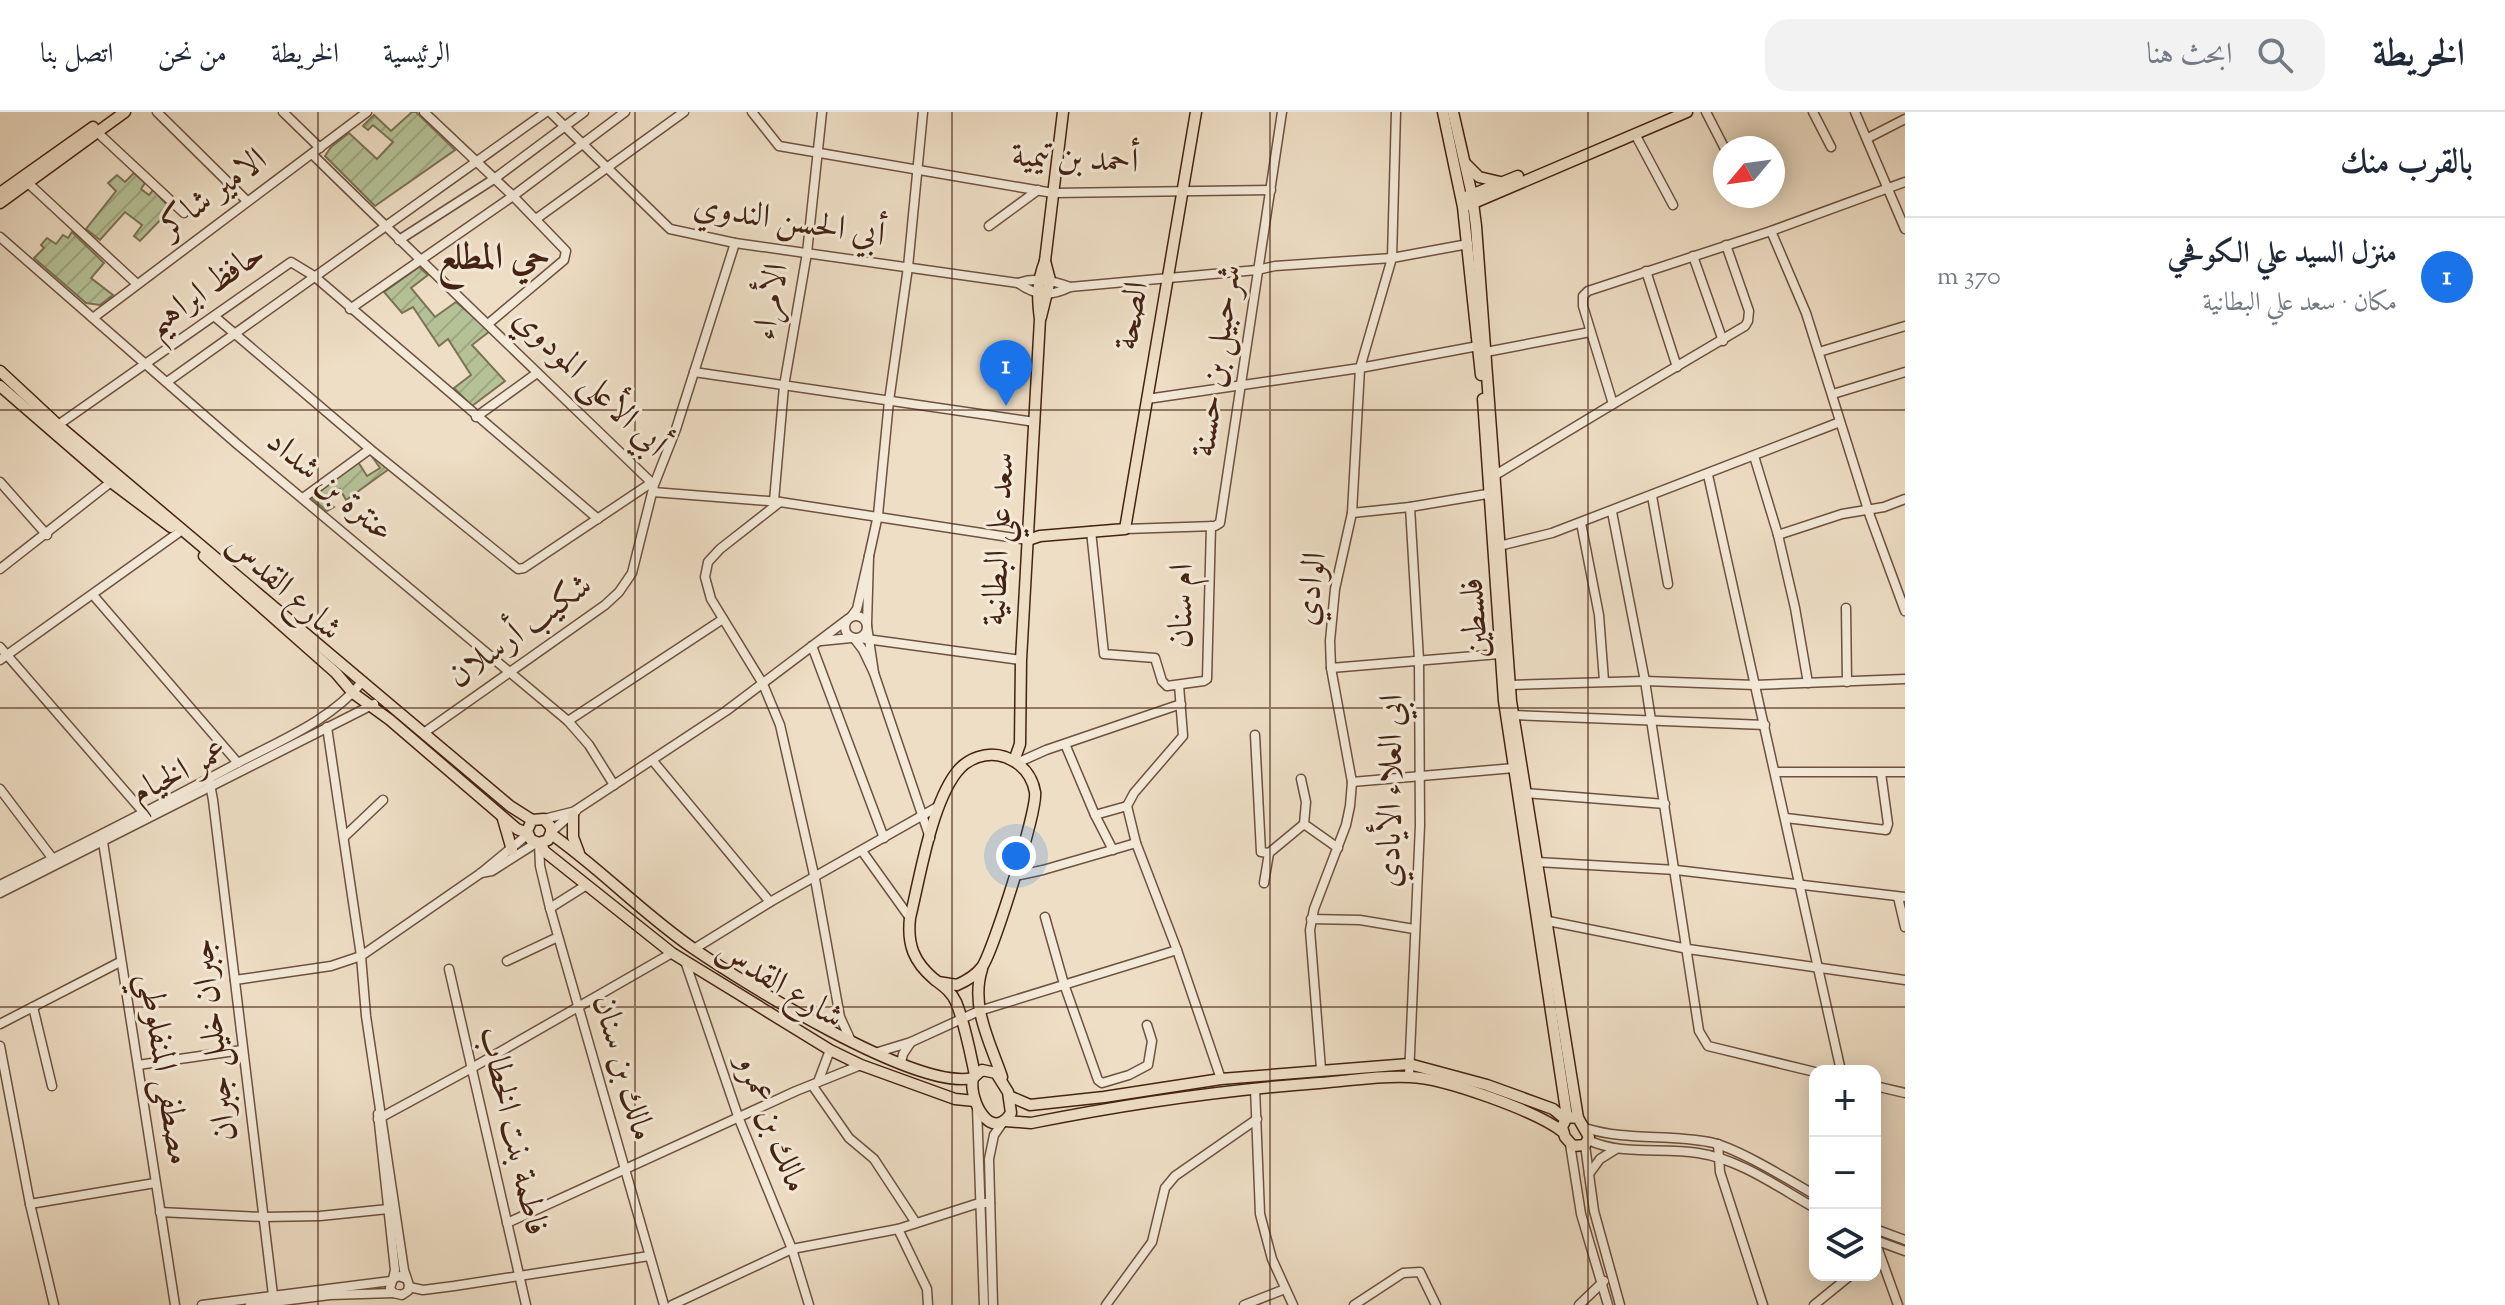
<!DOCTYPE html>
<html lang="ar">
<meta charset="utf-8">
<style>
body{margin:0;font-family:"Sorts Mill Goudy",Amiri,serif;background:#f2f2f3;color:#1f2937;direction:rtl}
.controls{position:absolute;right:24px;bottom:24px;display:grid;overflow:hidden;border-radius:16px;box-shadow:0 4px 20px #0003}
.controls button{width:72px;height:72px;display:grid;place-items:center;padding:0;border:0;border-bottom:2px solid #e0e1e3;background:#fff;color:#1f2937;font:40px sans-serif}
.compass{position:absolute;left:1713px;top:24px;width:72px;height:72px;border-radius:50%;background:#fff;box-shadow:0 4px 20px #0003;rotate:241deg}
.you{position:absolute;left:1016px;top:744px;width:28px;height:28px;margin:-20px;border:6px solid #fff;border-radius:50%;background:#1a73e8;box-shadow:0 0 0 12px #1a73e833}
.badge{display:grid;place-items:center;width:52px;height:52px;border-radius:50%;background:#1a73e8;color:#fff;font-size:26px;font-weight:700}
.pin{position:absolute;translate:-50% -66px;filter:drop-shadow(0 2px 4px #0008)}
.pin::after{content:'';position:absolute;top:42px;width:28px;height:24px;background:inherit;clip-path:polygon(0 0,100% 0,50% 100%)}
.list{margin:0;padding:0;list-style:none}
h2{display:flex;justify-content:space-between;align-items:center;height:104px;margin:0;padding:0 32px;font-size:34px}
h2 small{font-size:26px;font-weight:400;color:#747a83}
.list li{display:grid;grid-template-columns:52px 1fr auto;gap:24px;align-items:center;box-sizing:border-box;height:120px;padding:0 32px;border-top:2px solid #e0e1e3}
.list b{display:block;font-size:30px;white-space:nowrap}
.list p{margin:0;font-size:26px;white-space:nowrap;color:#747a83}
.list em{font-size:26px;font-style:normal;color:#747a83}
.icon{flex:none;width:44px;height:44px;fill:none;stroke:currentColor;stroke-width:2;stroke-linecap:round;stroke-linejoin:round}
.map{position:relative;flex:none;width:1905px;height:1193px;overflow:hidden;direction:ltr}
header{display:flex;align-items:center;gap:48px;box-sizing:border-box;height:112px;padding:0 40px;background:#fff;border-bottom:2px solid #e0e1e3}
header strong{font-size:38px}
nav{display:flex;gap:44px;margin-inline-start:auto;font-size:28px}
.search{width:560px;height:72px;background:#f2f2f3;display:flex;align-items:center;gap:20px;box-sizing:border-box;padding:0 28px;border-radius:24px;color:#747a83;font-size:30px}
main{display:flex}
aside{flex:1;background:#fff}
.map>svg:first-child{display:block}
.garden{fill:url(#garden-furrows);stroke:#7c7254;stroke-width:2}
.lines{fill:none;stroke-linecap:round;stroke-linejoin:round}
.minor-casing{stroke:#6e513f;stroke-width:11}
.major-casing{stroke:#442212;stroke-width:13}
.minor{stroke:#f4ead9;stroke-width:8}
.major{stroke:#eedec5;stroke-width:10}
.grid{fill:none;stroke:#442212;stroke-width:2;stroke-opacity:0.55}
.labels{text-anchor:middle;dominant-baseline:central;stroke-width:6;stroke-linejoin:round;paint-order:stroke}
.street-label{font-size:34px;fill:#442212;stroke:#f4ead9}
.neighbourhood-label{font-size:36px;font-weight:bold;fill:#442212;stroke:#f4ead9}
</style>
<header>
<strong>الخريطة</strong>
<div class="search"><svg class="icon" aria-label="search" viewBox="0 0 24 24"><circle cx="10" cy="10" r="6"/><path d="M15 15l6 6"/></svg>ابحث هنا</div>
<nav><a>الرئيسية</a><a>الخريطة</a><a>من نحن</a><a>اتصل بنا</a></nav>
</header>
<main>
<aside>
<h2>بالقرب منك<small></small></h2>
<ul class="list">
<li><span class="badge">1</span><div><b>منزل السيد علي الكوفحي</b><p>مكان · سعد علي البطانية</p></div><em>370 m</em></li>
</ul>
</aside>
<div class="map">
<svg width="1905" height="1193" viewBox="0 0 1905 1193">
<defs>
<pattern id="garden-furrows" width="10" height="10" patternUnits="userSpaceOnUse" patternTransform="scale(2)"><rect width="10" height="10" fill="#b5c297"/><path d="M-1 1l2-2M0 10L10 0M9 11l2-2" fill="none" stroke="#9da681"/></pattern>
</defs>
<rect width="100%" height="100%" fill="#eedec5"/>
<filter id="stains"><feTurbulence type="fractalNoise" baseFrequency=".0025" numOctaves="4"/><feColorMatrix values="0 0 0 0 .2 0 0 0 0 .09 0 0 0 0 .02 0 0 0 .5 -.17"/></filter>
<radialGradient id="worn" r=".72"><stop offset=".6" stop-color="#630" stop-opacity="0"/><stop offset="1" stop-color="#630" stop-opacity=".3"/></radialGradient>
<g class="garden">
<polygon points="412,0 416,0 455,38 375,94 325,44 331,35 349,21 377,47 393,30 373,13 368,18 363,14 374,3 391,19"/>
<polygon points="134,61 145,71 141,77 149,83 153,78 171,97 140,129 134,124 142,113 125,100 100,128 86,117 116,79 108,71 117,63 125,70"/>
<polygon points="72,120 104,151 91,166 113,183 100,193 86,191 34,146 44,136 41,133 47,126 56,132 63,123 68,126"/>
<polygon points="419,155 428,163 411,176 435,205 456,190 490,219 472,233 505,269 472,294 454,276 471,263 448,227 439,234 413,195 402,201 384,180"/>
<polygon points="371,343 389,357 346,388 340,377 326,387 334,395 327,399 309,384 358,350 367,364 380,356"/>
</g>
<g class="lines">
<defs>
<g id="minor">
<polyline points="157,0 247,89"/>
<polyline points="283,0 320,36"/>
<polyline points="424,0 513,84 566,139 564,148 488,212"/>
<path d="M550 0 670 117 735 131 1018 171C1036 184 1050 185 1070 175L1257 158 1275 154 1392 146 1468 132"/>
<polyline points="752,0 779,34 1053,81 1271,78"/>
<polyline points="1706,0 1725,37"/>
<polyline points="1813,0 1831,35"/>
<polyline points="1855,0 1905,117"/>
<polyline points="97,20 184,101"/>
<polyline points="1635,22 1673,93"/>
<polyline points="1868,26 1905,7"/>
<path d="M312 42C425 153 539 262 653 372"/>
<polyline points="28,71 137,172"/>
<polyline points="536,107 684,0"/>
<polyline points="989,114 1038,78"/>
<polyline points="1771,119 1806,201 1870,404 1905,499"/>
<polyline points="0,125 237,332 568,609 589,633 614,673"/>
<polyline points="399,128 494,67 584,0"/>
<polyline points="1693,144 1723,229"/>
<polyline points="1646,159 1677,255"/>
<path d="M1018 171C1036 165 1052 168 1070 175"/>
<polyline points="350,197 513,84 625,0"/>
<polyline points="214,204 370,337 518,457 524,456 651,371"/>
<polyline points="93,206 367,0"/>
<polyline points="1486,240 1590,220"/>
<polyline points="1819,240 1905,214"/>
<polyline points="694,260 1035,310"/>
<polyline points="167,270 546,0"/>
<polyline points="1833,282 1905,260"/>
<polyline points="1147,287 1360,256 1478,234"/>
<polyline points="1613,292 1745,214 1748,209 1749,199 1726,133"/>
<polyline points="476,305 537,261"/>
<polyline points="58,313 291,150 314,164 598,407"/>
<polyline points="1754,344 1778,423 1842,402 1884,395 1905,387"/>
<polyline points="1708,363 1841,959"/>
<polyline points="1492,365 1613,292 1583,194 1583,184 1588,179 1771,119 1905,70"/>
<polyline points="0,370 47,423"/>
<polyline points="653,380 780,390 1028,428"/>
<polyline points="1652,384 1668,472"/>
<polyline points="303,386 370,337"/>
<polyline points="774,389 784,274 807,141 822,0"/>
<polyline points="780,390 720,437 708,450 705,465 711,487 763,572 780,613 815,767 840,905 851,929"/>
<polyline points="1612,400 1645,569 1699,919 1708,934 1815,960"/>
<polyline points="1352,401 1410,395 1493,381"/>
<polyline points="1581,411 1599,503 1604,569"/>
<polyline points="1125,417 1215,414 1220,411 1282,0"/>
<polyline points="1091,419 1104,542 1155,546 1162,569 1167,574 1204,569 1207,567 1211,414"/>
<polyline points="1778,423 1795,496 1808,571"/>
<polyline points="1499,434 1552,421 1840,310"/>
<polyline points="869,444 878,403 889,289 908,155 923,0"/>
<polyline points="0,457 111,370"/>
<polyline points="93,483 238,651"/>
<polyline points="1846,496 1847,570"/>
<circle cx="856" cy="515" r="11"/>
<polyline points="851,505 857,497 869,444 867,512"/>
<polyline points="854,526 863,538 874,561 867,514"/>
<polyline points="859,526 1021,548"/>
<polyline points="821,529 851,526"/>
<polyline points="812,534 884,726"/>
<polyline points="0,535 144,701"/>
<polyline points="0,548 178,421"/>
<polyline points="1331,556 1499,542"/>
<polyline points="874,561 930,726"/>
<polyline points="1179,573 1183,624 1134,681 1127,694 1136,731 1177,838 1221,967"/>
<polyline points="1510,573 1645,569 1755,573 1905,567"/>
<polyline points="1513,603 1765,613"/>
<polyline points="568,609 723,507"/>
<polyline points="425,620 605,493 619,480 632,461 654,373 676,317 735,131"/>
<polyline points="1255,623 1261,740 1269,741"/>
<polyline points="1065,632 1095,703 1113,738"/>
<polyline points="653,649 770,790"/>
<polyline points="1017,651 1046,638 1181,592"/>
<polyline points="1775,660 1905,660"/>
<polyline points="209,667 213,688 273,1183"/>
<polyline points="1301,667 1306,690 1304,712 1338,736"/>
<polyline points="1352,670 1514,656"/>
<polyline points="0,677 53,747"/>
<polyline points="1525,681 1665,692"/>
<polyline points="1095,703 1127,694"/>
<polyline points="1786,706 1886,718 1888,712 1881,661"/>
<polyline points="544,707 576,699"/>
<polyline points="551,720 576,698 726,599 848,507"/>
<polyline points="344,725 383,688"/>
<polyline points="103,730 175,1193"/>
<polyline points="539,731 540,754 550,796 664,1193"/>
<polyline points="862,739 910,806"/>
<polyline points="1537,750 1676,758 1905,785"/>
<polyline points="481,761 492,759 536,731"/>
<polyline points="1015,764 1043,758 1136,731"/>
<polyline points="1264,771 1269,741 1304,712"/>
<path d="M0 773C79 734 158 694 236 652 281 628 330 609 363 569"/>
<polyline points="0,781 374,592"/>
<polyline points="1898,785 1905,815"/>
<polyline points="550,796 585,774"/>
<polyline points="1045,805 1064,872 1098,968 1102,971 1129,963 1148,953 1152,929 1147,913"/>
<polyline points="1311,807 1360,808 1414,817"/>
<polyline points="1543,808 1688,837 1905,868"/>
<polyline points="694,837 770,790 939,694"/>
<polyline points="507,849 558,825"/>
<polyline points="685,849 739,1007 792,1137 809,1193"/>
<polyline points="449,857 526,1193"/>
<polyline points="235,868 331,854 361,844 327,615"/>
<polyline points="33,895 52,974"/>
<polyline points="0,912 120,850"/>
<polyline points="911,930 979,899 1177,838"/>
<polyline points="0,934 30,1092 54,1193"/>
<polyline points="875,941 911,930 903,942 901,951"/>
<polyline points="138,953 242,938"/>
<polyline points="1321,957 1310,818 1314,797 1346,713 1350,694 1352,670 1331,556 1330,529 1335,477 1352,401 1360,256 1392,146 1396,0"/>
<polyline points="1409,964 1420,713 1419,548 1410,395"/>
<polyline points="818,970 830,938"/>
<polyline points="812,973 849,1026 874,1047 916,1111"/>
<polyline points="1875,974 1905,981"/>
<polyline points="1255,976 1260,1102 1272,1147 1293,1193"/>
<polyline points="977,995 984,1193"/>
<polyline points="378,1002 395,1158 393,1167"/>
<polyline points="378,1007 470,957 672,841"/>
<path d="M1585 1016C1626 1029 1668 1022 1709 1030 1736 1035 1789 1068 1815 1083"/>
<path d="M1588 1028C1622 1044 1661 1035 1698 1041 1740 1047 1779 1076 1815 1096"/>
<polyline points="1570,1032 1581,1102 1608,1193"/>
<polyline points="1718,1032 1720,1060 1763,1193"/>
<polyline points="1585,1033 1594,1099 1620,1193"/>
<polyline points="1589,1062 1600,1047 1616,1037"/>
<polyline points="30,1092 155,1071"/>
<polyline points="160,1100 263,1105 320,1104 388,1097"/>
<polyline points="507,1111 796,979 861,953"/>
<polyline points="898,1117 927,1177 928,1193"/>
<polyline points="1875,1117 1905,1128"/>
<polyline points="1875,1128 1905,1139"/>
<polyline points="1875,1129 1898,1193"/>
<polyline points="407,1167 399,1164 393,1167 390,1176 393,1181 402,1183 408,1179 409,1173 404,1158 366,904 361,844 481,761 527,723"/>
<polyline points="409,1175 423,1178 454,1174 649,1144"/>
<polyline points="202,1193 391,1169"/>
<polyline points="250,1193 330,1183 393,1181"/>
<polyline points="672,1193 792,1137 898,1117 979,1091 990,1091"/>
<polyline points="993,1193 989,1047 994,1023 1003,1010"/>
<polyline points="1106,1193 1152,1130 1165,1076 1175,1064 1257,1007"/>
<polyline points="1244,1193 1285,1177"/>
<polyline points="1354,1193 1403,1161 1420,1160 1436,1193"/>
<polyline points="1579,1193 1604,1169"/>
<polyline points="1814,1193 1851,1163"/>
</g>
<g id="major">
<polyline points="1443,0 1463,95 1481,263"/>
<polyline points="1453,0 1472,83 1476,114 1511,589 1578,1006"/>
<polyline points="1466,52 1479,65 1500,70"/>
<polyline points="0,81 93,15"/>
<polyline points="1466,85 1518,64"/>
<polyline points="0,91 125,0"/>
<polyline points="1469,93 1687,0"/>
<polyline points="1041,205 1050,168 1045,149"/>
<polyline points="0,259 58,313 510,694 532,708 544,707 551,715 551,720 548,728 539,731 531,728 527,719 532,708"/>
<polyline points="0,274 111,370 171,415"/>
<polyline points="1483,287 1504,589 1567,1005"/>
<polyline points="1028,428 1040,424 1125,417 1196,0"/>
<polyline points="204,444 336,561 353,581 390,608 517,717 527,721"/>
<path d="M1014 649 1020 632 1021 548 1040 207C1037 184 1037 170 1045 149L1063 0"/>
<polyline points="573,703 573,725 579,741"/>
<polyline points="503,707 512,738"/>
<path d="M551 722C601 757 643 802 694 837 744 871 916 979 973 966"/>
<polyline points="541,731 544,739 672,841 830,938 861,953 955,987 975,989"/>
<path d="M982 857C970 894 990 930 1002 965"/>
<path d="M938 870 957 873C966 869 976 863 982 855 993 839 1038 698 1035 680 1032 663 1021 651 1005 645 987 639 967 646 956 661 931 694 920 765 910 806 907 833 914 850 934 867 943 874 951 879 956 890 965 912 970 940 975 963"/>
<path d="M982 958 996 961 1008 980 1011 1001C991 1032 968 987 973 966Z"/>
<polyline points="1009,984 1030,993 1104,985 1221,967 1409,952 1487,973 1553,997 1565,1007"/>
<polygon points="1567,1005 1578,1006 1589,1025 1585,1033 1573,1034 1565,1025 1562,1015"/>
<path d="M1005 1009 1031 1011C1126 992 1222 978 1319 971 1349 969 1380 963 1410 965 1444 966 1536 999 1563 1020"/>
</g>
</defs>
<use href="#minor" class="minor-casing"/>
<use href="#major" class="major-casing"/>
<use href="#minor" class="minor"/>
<use href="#major" class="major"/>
</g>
<path class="grid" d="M318 0V1193M635 0V1193M952 0V1193M1270 0V1193M1588 0V1193M0 298H1905M0 596H1905M0 895H1905"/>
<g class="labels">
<g class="street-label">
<text transform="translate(1075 48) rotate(3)">أحمد بن تيمية</text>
<text transform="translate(214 82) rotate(-37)">الامير شاكر</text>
<text transform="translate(789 110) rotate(9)">أبي الحسن الندوي</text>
<text transform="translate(206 178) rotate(-35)">حافظ ابراهيم</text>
<text transform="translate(772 190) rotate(-80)">الأمراء</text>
<text transform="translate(1133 204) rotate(-80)">الصحة</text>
<text transform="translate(1218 249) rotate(-82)">شرحبيل بن حسنة</text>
<text transform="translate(589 271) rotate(44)">أبي الأعلى المودوي</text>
<text transform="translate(329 375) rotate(40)">عنترة بن شداد</text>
<text transform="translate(1000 427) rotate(-87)">سعد علي البطانية</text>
<text transform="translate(283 476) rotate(42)">شارع القدس</text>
<text transform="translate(1312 477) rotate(-82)">الوادي</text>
<text transform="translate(1183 494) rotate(-89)">ام سنان</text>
<text transform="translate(1476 506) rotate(-94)">فلسطين</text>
<text transform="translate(521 520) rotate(-36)">شكيب أرسلان</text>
<text transform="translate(180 661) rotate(-27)">عمر الخيام</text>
<text transform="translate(1392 679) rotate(-89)">ابي العلاء الأيادي</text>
<text transform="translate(779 873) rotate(31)">شارع القدس</text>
<text transform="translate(215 928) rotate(-97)">جبران خليل جبران</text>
<text transform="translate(622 956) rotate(74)">مالك بن سنان</text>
<text transform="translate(163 957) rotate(81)">مصطفى المنفلوطي</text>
<text transform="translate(771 1012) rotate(69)">مالك بن عمرو</text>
<text transform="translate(512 1019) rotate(77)">فاطمة بنت الخطاب</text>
</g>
<g class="neighbourhood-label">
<text x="494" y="147">حي المطلع</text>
</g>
</g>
<rect width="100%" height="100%" filter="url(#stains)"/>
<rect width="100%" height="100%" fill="url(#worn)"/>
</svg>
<div class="controls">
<button>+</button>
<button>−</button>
<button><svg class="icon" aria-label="layers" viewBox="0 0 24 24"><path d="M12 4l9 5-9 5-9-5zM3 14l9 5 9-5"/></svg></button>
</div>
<svg class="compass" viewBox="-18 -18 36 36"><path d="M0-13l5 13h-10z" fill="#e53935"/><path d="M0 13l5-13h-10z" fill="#747a83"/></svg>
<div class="you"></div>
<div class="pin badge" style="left:1006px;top:294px">1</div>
</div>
</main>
